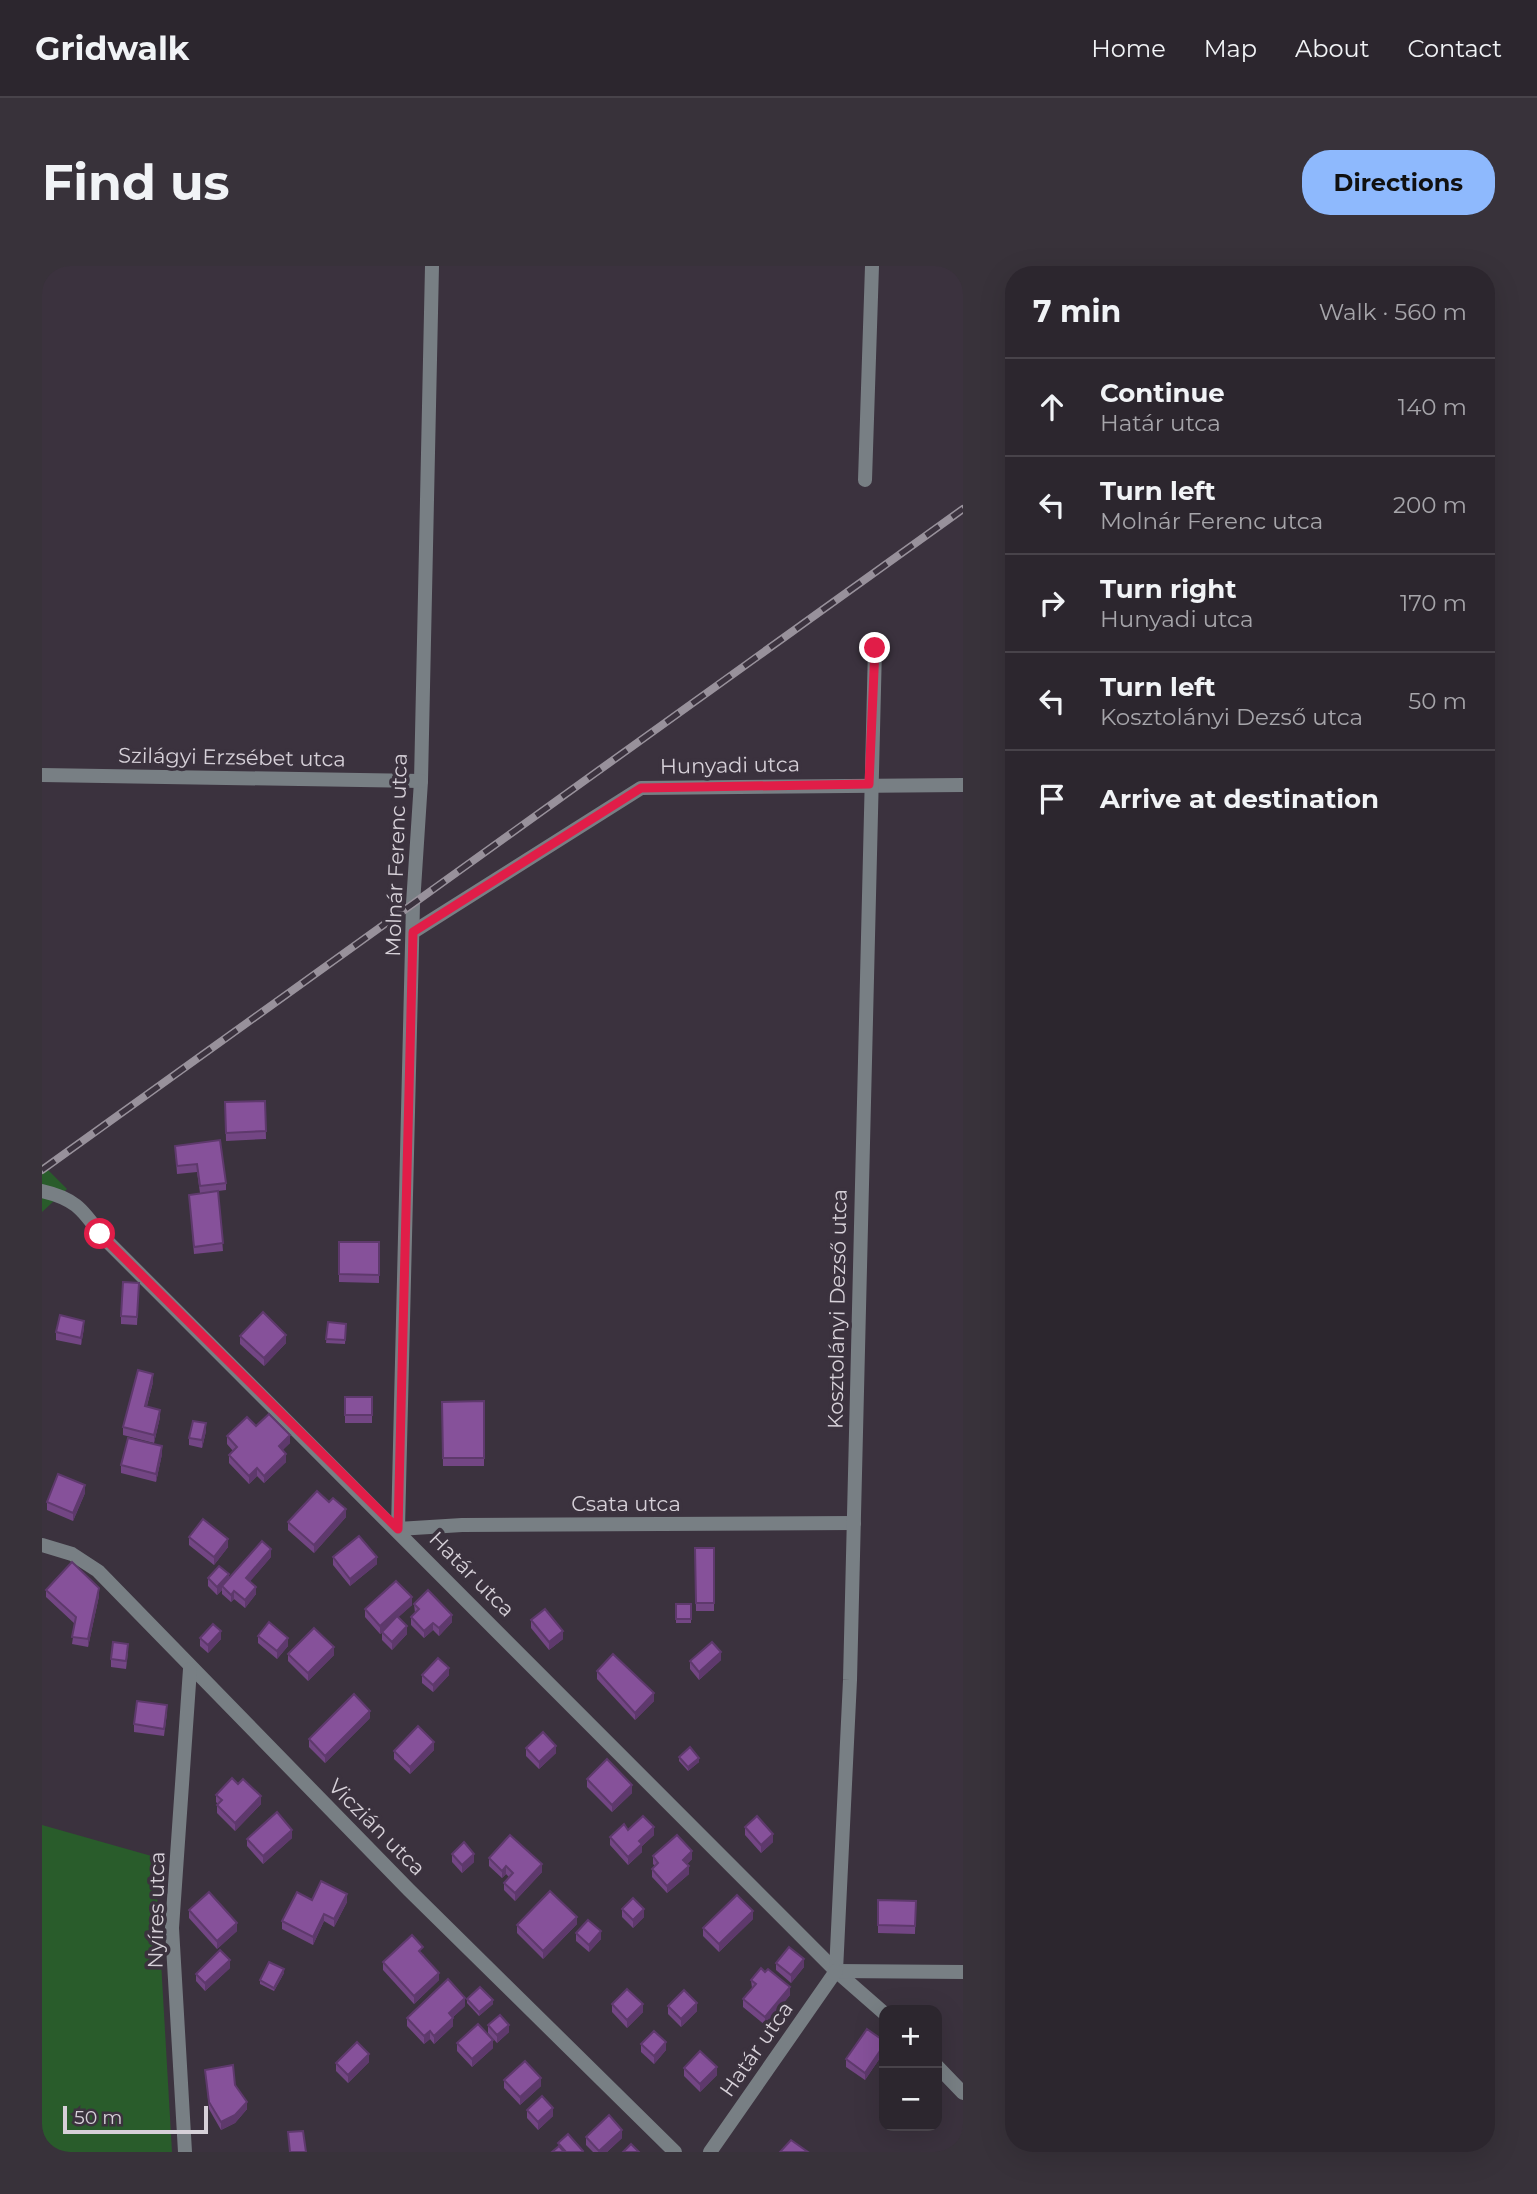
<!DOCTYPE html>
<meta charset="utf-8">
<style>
body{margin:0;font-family:Montserrat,sans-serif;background:#38323a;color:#f1f3f6}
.controls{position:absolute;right:21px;bottom:21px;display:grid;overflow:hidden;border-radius:14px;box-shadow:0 7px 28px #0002}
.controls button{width:63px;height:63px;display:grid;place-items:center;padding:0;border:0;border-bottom:2px solid #48434a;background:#2c262e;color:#f1f3f6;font:35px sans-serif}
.scale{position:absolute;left:21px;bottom:18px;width:145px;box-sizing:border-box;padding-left:7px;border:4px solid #d6d0d8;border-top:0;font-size:19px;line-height:24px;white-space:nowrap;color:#d6d0d8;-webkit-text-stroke:5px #3b323e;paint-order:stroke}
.stop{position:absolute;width:21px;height:21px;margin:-16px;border:5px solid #e11d48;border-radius:50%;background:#fff}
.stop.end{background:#e11d48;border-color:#fff;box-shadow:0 2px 7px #0008}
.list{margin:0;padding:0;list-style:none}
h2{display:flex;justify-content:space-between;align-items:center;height:91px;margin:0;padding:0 28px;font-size:30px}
h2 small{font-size:23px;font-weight:400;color:#a6a5aa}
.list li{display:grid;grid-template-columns:46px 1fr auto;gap:21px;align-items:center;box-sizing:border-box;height:98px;padding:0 28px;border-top:2px solid #48434a}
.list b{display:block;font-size:26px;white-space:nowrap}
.list p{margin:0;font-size:23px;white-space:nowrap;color:#a6a5aa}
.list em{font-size:23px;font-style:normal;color:#a6a5aa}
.icon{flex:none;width:38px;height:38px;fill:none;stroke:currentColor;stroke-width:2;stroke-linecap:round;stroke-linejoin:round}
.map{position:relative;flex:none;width:921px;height:1886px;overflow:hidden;border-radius:28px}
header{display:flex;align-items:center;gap:42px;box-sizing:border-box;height:98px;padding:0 35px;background:#2c262e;border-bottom:2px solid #48434a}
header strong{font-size:33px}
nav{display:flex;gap:38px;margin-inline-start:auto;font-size:24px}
.intro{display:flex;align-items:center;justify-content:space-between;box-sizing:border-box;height:168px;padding:0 42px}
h1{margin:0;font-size:49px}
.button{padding:18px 32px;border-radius:28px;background:#8eb9fd;color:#111;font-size:24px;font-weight:700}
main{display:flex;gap:42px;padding:0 42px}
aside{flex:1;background:#2c262e;border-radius:28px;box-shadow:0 7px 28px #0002}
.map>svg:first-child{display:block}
.green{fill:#295c2b}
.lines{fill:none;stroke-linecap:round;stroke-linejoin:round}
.minor{stroke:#787f84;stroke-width:14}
.rail-casing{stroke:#98919b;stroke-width:8}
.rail{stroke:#3b323e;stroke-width:5;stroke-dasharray:16;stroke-linecap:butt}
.wall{fill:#734684}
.shaded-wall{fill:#5e396c}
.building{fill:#86519a;stroke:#5e396c;stroke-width:2}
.route{stroke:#e11d48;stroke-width:9}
.labels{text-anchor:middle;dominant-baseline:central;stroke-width:7;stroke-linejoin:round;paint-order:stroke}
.street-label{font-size:21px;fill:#d6d0d8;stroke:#3b323e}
</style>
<header>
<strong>Gridwalk</strong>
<nav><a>Home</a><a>Map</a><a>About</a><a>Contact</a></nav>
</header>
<div class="intro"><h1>Find us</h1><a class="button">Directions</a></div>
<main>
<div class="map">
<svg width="921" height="1886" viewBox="0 0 921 1886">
<rect width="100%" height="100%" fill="#3b323e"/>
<g class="green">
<polygon points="0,898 25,923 0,946"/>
<polygon points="0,1559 113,1591 130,1886 0,1886"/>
</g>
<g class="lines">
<g class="minor">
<polyline points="390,0 379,515 371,638 356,1263 420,1259 812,1257"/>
<polyline points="823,214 830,0"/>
<polyline points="0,509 379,515"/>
<polyline points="371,666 599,522 921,519"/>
<path d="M0 925C31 932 40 942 58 968L794 1705 842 1747"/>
<polyline points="0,1279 30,1288 56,1305 367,1624 633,1886"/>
<polyline points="794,1705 808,1414 833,382"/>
<polyline points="794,1705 921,1706"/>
<polyline points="895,1800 921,1827"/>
<polyline points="143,1886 130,1662 148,1403"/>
<polyline points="668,1886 794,1705"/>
</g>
<defs>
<polyline id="rail" points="0,904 921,243"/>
</defs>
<use href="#rail" class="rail-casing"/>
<use href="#rail" class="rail"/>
</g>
<g class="wall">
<polygon points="223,835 224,873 184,875 183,836"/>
<polygon points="133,880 184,917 184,924 176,925 181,985 152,988 147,929 158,927 155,906 135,908"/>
<polygon points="297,976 337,976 337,1017 297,1016"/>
<polygon points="97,1017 95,1059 79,1058 79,1050"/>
<polygon points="286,1056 304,1058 303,1078 284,1077"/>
<polygon points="42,1062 39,1079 14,1074 14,1066"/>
<polygon points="198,1070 244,1077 222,1100 198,1078"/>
<polygon points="111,1116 105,1140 118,1151 112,1177 81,1169 81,1161"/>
<rect x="303" y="1131" width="27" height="26"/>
<polygon points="442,1135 442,1200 401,1200 400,1136"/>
<polygon points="214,1160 248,1177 240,1184 244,1196 222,1217 215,1210 207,1218 187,1197 187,1189 191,1185 185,1178 185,1170"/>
<polygon points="164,1165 160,1182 147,1179 147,1172"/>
<polygon points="120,1188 114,1216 79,1207 79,1199"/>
<polygon points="43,1227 31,1255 5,1244 5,1236"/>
<polygon points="304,1251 272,1287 246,1264 246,1256"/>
<polygon points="147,1271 186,1281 172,1299 147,1279"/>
<polygon points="653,1282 672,1282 672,1345 654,1345"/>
<polygon points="229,1291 208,1315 214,1328 203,1342 192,1333 189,1336 180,1328 180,1324 175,1329 166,1320 166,1312 187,1312"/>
<polygon points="291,1291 335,1298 308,1320 291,1299"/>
<polygon points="4,1324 57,1330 46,1381 30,1378 33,1358 4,1331"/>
<polygon points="372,1338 410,1356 397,1370 391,1364 382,1372 369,1359 369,1351 373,1347"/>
<rect x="634" y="1338" width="15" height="19"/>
<polygon points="370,1339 356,1351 365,1368 350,1384 340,1374 340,1367 338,1368 323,1351 323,1343"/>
<polygon points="489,1354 521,1373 507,1384 489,1362"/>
<polygon points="216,1370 246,1380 235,1393 216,1377"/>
<polygon points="158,1372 179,1373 166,1387 158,1380"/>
<polygon points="86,1386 84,1403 69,1401 69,1393"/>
<polygon points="246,1388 292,1389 266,1415 246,1395"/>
<polygon points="679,1394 657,1414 648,1403 648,1395"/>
<polygon points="555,1405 612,1435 593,1454 555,1413"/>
<polygon points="380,1409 407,1409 391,1426 380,1417"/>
<polygon points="125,1447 122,1470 92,1466 92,1458"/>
<polygon points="328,1452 283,1497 267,1481 267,1473"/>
<polygon points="484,1482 514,1487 497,1503 484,1490"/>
<polygon points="392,1484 368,1508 352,1493 352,1485"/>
<polygon points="637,1491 657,1496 646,1505 637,1495"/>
<polygon points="545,1513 590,1527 570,1546 545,1521"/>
<polygon points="196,1518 219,1538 193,1565 175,1547 175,1539 176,1538 174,1536 174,1529"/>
<polygon points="703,1561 731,1576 719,1587 703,1569"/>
<polygon points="586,1564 612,1569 600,1580 600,1586 586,1599 568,1579 568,1571"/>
<polygon points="250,1572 221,1598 205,1580 205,1573"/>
<polygon points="410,1588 432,1596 420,1607 410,1596"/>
<polygon points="611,1590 650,1593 645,1598 647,1608 625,1627 610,1611 610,1603 613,1600 611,1598"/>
<polygon points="447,1592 500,1606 473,1635 462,1624 462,1617 467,1611 464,1608 460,1612 447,1600"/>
<polygon points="270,1634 305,1636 292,1661 282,1655 271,1679 240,1663 240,1655"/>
<polygon points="836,1634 874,1635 873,1668 836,1667"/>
<polygon points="580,1643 602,1651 591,1662 580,1651"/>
<polygon points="147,1644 195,1665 175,1683 147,1652"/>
<polygon points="711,1653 677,1686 661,1670 661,1662"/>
<polygon points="535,1658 501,1693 475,1667 475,1659"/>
<polygon points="534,1667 559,1673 547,1686 534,1675"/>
<polygon points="381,1688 397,1714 372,1738 341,1704 341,1696"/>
<polygon points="734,1697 762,1701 749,1717 734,1704"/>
<polygon points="188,1702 163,1725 154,1715 154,1708"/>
<polygon points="723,1706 748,1729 723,1759 701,1741 701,1733 710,1722 709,1714"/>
<polygon points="242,1707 232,1725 218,1718 218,1714"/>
<polygon points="425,1733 451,1738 437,1750 425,1737"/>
<polygon points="570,1738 601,1746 585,1762 570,1746"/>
<polygon points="423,1740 411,1751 411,1760 392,1778 388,1773 382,1778 365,1760 365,1752"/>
<polygon points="626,1740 655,1745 639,1761 626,1748"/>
<polygon points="446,1759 467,1766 455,1777 446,1767"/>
<polygon points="842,1775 842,1786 823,1814 804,1801 804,1793"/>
<polygon points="415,1777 451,1782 430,1801 415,1785"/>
<polygon points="599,1778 624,1784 612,1798 599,1786"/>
<polygon points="327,1796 306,1817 294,1805 294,1797"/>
<polygon points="642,1802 675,1809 658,1826 642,1810"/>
<polygon points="163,1804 193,1819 205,1843 193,1857 179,1864 167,1843"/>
<polygon points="462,1814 499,1820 478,1839 462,1822"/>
<polygon points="485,1844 511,1850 496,1864 485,1852"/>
<polygon points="544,1871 580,1872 565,1886 551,1886 544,1879"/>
</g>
<g class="shaded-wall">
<polygon points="42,1055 42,1062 39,1079 39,1072"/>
<polygon points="244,1069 244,1077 222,1100 222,1092"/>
<polygon points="111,1108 111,1116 103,1147 103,1140"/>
<polygon points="118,1144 118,1151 112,1177 112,1169"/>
<polygon points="164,1157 164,1165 160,1182 160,1174"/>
<polygon points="248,1169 248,1177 237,1188 237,1180"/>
<polygon points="120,1180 120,1188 114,1216 114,1208"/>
<polygon points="244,1188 244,1196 222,1217 222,1210"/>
<polygon points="215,1202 215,1210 207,1218 207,1210"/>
<polygon points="43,1219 43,1227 31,1255 31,1247"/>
<polygon points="304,1243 304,1251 272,1287 272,1279"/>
<polygon points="186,1273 186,1281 172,1299 172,1291"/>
<polygon points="229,1283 229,1291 204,1320 204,1312"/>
<polygon points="335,1291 335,1298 308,1320 308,1313"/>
<polygon points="187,1308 187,1316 180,1320 180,1324 175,1329 175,1321"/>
<polygon points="214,1321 214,1328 203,1342 203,1334"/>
<polygon points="57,1322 57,1330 46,1381 46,1373"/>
<polygon points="192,1325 192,1333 189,1336 189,1329"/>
<polygon points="370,1331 370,1339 338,1368 338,1360"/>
<polygon points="410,1349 410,1356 397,1370 397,1362"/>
<polygon points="391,1357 391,1364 382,1372 382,1365"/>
<polygon points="365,1360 365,1368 350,1384 350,1376"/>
<polygon points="179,1365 179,1373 166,1387 166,1379"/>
<polygon points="521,1365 521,1373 507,1384 507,1376"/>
<polygon points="246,1372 246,1380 235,1393 235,1385"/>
<polygon points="292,1381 292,1389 266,1415 266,1407"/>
<polygon points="679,1386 679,1394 657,1414 657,1406"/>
<polygon points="407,1402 407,1409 391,1426 391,1419"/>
<polygon points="612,1427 612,1435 593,1454 593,1447"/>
<polygon points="328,1445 328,1452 283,1497 283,1490"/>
<polygon points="392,1476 392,1484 368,1508 368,1501"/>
<polygon points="514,1480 514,1487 497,1503 497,1496"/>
<polygon points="657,1492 657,1496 646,1505 646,1501"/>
<polygon points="590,1519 590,1527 570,1546 570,1539"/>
<polygon points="219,1530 219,1538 193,1565 193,1557"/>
<polygon points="612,1561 612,1569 600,1580 600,1586 586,1599 586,1591 597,1575"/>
<polygon points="250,1564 250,1572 221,1598 221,1590"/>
<polygon points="731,1568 731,1576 719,1587 719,1579"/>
<polygon points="650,1585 650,1593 641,1601 641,1594"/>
<polygon points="432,1588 432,1596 420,1607 420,1599"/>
<polygon points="500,1598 500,1606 473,1635 473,1627"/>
<polygon points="464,1600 464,1608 460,1612 460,1605"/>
<polygon points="647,1600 647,1608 625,1627 625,1620"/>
<polygon points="305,1628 305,1636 292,1661 292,1653"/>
<polygon points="602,1643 602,1651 591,1662 591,1654"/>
<polygon points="711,1645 711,1653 677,1686 677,1678"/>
<polygon points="282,1648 282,1655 271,1679 271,1671"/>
<polygon points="535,1651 535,1658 501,1693 501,1685"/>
<polygon points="195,1657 195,1665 175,1683 175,1675"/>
<polygon points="559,1665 559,1673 547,1686 547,1679"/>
<polygon points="762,1693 762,1701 749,1717 749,1709"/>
<polygon points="188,1694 188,1702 163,1725 163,1717"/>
<polygon points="242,1703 242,1707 232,1725 232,1722"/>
<polygon points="397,1707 397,1714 372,1738 372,1730"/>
<polygon points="748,1721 748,1729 723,1759 723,1751"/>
<polygon points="423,1732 423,1740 407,1755 407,1747"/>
<polygon points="451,1734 451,1738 437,1750 437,1746"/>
<polygon points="655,1737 655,1745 639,1761 639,1753"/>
<polygon points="601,1738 601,1746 585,1762 585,1754"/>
<polygon points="411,1752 411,1760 392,1778 392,1770"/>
<polygon points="467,1759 467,1766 455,1777 455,1769"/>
<polygon points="388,1765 388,1773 382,1778 382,1770"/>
<polygon points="451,1774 451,1782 430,1801 430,1793"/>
<polygon points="624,1776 624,1784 612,1798 612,1790"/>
<polygon points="842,1779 842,1786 823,1814 823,1807"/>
<polygon points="327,1788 327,1796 306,1817 306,1809"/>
<polygon points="675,1801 675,1809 658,1826 658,1818"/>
<polygon points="499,1812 499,1820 478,1839 478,1831"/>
<polygon points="205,1836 205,1843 193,1857 179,1864 179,1856"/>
<polygon points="511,1842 511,1850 496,1864 496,1856"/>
<polygon points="580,1864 580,1872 565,1886 557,1886"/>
</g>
<g class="building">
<polygon points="223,835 224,865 184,867 183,836"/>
<polygon points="178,874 184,917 158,920 155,898 135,900 133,880"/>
<polygon points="176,925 181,977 152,981 147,929"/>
<polygon points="297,976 337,976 337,1009 297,1008"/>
<polygon points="81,1016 97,1017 95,1051 79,1050"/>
<polygon points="221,1046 244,1069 222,1092 198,1070"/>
<polygon points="18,1049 42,1055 39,1072 14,1066"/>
<polygon points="286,1056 304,1058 303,1074 284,1073"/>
<polygon points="96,1104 111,1108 103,1140 118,1144 112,1169 81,1161"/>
<rect x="303" y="1131" width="27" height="18"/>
<polygon points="442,1135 442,1192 401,1192 400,1136"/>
<polygon points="227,1148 248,1169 237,1180 244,1188 222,1210 215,1202 207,1210 187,1189 195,1181 185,1170 205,1151 214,1160"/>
<polygon points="151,1155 164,1157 160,1174 147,1172"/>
<polygon points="86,1172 120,1180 114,1208 79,1199"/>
<polygon points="16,1208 43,1219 31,1247 5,1236"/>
<polygon points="275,1225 287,1236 291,1232 304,1243 272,1279 246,1256"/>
<polygon points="161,1253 186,1273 172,1291 147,1271"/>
<polygon points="317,1270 335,1291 308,1313 291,1291"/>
<polygon points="220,1275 229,1283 204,1312 214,1321 203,1334 192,1325 189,1329 180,1320"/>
<polygon points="653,1282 672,1282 672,1337 654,1337"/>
<polygon points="30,1296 57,1322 46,1373 30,1371 34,1351 4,1324"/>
<polygon points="177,1300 187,1308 175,1321 166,1312"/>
<polygon points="354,1315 370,1331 338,1360 323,1343"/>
<polygon points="386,1324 410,1349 397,1362 391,1357 382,1365 369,1351 377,1343 372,1338"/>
<rect x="634" y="1338" width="15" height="15"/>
<polygon points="503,1343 521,1365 507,1376 489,1354"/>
<polygon points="355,1350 365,1360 350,1376 340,1366"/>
<polygon points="227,1356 246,1372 235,1385 216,1370"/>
<polygon points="171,1358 179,1365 166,1379 158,1372"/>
<polygon points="272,1362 292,1381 266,1407 246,1388"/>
<polygon points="71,1376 86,1378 84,1395 69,1393"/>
<polygon points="670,1376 679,1386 657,1406 648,1395"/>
<polygon points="571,1388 612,1427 593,1447 555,1405"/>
<polygon points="396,1392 407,1402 391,1419 380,1409"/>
<polygon points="312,1428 328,1445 283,1490 267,1473"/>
<polygon points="95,1435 125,1439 122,1463 92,1458"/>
<polygon points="376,1460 392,1476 368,1501 352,1485"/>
<polygon points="501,1466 514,1480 497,1496 484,1482"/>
<polygon points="648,1481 657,1492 646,1501 637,1491"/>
<polygon points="565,1493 590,1519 570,1539 545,1513"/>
<polygon points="190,1512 196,1518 201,1513 219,1530 193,1557 175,1539 180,1534 174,1529"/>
<polygon points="235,1546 250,1564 221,1590 205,1573"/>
<polygon points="601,1550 612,1561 597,1575 600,1578 586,1591 568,1571 582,1558 586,1564"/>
<polygon points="715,1550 731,1568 719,1579 703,1561"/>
<polygon points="468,1569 500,1598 473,1627 462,1617 471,1607 464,1600 460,1605 447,1592"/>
<polygon points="635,1569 650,1585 641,1594 647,1600 625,1620 610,1603 616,1597 611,1590"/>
<polygon points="422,1576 432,1588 420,1599 410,1588"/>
<polygon points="279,1615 305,1628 292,1653 282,1648 271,1671 240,1655 255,1626 270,1634"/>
<polygon points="508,1625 535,1651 501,1685 475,1659"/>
<polygon points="167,1626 195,1657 175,1675 147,1644"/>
<polygon points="695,1629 711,1645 677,1678 661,1662"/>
<polygon points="591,1632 602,1643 591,1654 580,1643"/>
<polygon points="836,1634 874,1635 873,1660 836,1659"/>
<polygon points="546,1654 559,1665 547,1679 534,1667"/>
<polygon points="370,1669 381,1681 377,1685 397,1707 372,1730 341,1696"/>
<polygon points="747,1681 762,1693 749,1709 734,1697"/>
<polygon points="178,1684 188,1694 163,1717 154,1708"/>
<polygon points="227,1696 242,1703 232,1722 218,1714"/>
<polygon points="719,1702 723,1706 726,1703 748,1721 723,1751 701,1733 714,1718 709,1714"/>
<polygon points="406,1713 423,1732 407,1747 411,1752 392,1770 388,1765 382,1770 365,1752"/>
<polygon points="438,1721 451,1734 437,1746 425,1733"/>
<polygon points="585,1723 601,1738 585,1754 570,1738"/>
<polygon points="642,1724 655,1737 639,1753 626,1740"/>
<polygon points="458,1749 467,1759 455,1769 446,1759"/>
<polygon points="436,1758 451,1774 430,1793 415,1777"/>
<polygon points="825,1763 842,1775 842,1779 823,1807 804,1793"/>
<polygon points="612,1765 624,1776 612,1790 599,1778"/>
<polygon points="315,1776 327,1788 306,1809 294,1797"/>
<polygon points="658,1785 675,1801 658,1818 642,1802"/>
<polygon points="483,1795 499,1812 478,1831 462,1814"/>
<polygon points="191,1799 193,1819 205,1836 193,1849 179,1856 167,1836 163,1804"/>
<polygon points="500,1830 511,1842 496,1856 485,1844"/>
<polygon points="567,1849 580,1864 557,1885 544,1871"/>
<polygon points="261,1865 264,1886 248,1886 246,1866"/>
<polygon points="526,1868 541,1885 540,1886 524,1886 516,1877"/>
<polygon points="749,1874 766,1886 738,1886"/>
<polygon points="589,1878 597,1886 581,1886"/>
<polygon points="517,1880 522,1886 510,1886"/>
</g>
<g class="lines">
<polyline class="route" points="58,968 356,1263 371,666 599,522 827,518 833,382"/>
</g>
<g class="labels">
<g class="street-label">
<text transform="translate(190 491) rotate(1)">Szilágyi Erzsébet utca</text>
<text transform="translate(688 499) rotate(-1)">Hunyadi utca</text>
<text transform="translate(354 589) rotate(-88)">Molnár Ferenc utca</text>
<text transform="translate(795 1043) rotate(-89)">Kosztolányi Dezső utca</text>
<text x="584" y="1237">Csata utca</text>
<text transform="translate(430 1308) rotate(45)">Határ utca</text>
<text transform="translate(335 1561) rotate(45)">Viczián utca</text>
<text transform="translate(114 1644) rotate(-89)">Nyíres utca</text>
<text transform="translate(714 1783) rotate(-55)">Határ utca</text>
</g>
</g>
</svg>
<div class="controls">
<button>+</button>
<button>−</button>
</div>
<div class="scale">50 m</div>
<div class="stop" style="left:58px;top:968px"></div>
<div class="stop end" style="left:833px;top:382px"></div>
</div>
<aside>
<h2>7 min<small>Walk · 560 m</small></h2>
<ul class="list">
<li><svg class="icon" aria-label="ahead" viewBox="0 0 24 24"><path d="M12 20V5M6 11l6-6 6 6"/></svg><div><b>Continue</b><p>Határ utca</p></div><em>140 m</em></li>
<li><svg class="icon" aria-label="left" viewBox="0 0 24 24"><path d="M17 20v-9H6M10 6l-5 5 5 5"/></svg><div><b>Turn left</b><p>Molnár Ferenc utca</p></div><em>200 m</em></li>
<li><svg class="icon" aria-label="right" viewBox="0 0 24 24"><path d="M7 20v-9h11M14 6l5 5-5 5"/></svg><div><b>Turn right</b><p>Hunyadi utca</p></div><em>170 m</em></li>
<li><svg class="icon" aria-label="left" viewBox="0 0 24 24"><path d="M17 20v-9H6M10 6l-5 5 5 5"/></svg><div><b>Turn left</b><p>Kosztolányi Dezső utca</p></div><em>50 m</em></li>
<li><svg class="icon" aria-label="arrive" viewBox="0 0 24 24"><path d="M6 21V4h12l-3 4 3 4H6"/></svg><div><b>Arrive at destination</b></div></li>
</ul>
</aside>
</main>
